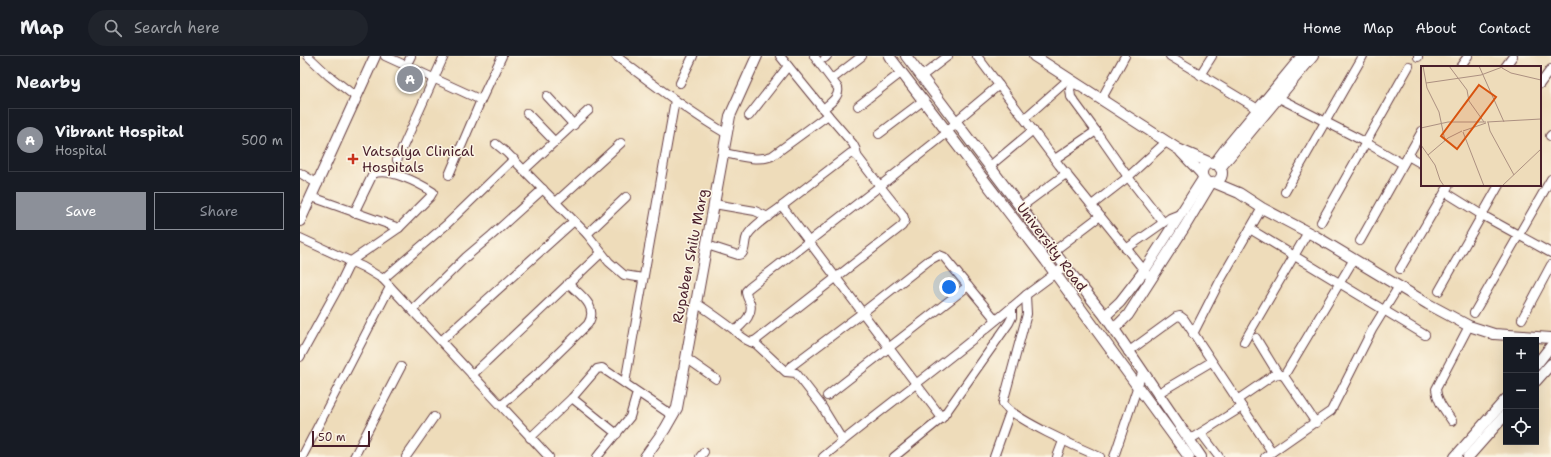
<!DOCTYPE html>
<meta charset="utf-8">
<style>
body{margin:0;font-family:"Shantell Sans",sans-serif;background:#20242c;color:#f1f3f6}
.controls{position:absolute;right:12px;bottom:12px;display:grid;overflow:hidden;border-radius:0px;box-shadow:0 4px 16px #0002}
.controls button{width:36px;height:36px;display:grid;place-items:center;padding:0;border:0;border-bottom:1px solid #363941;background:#171b24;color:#f1f3f6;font:20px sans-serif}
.scale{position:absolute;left:12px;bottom:10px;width:58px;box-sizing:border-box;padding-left:4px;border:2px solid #4a1f2b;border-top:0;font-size:11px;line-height:14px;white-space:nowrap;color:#4a1f2b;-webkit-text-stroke:3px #fcf5e5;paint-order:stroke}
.you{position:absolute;left:649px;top:231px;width:14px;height:14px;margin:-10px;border:3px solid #fff;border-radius:50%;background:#1a73e8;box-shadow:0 0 0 6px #1a73e833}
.badge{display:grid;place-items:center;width:26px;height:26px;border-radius:50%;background:#8c9099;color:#fff;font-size:13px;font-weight:700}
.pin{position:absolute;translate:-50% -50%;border:2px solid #fff;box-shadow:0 1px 4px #0006}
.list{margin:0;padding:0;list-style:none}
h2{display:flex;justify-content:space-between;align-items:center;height:52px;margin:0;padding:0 16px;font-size:17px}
h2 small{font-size:13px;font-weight:400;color:#9ea1a6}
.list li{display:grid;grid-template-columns:26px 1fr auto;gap:12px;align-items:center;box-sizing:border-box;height:64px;margin:0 8px 8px;padding:0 8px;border:1px solid #363941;border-radius:0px}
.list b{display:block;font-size:15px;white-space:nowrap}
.list p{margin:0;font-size:13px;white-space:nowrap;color:#9ea1a6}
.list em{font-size:13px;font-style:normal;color:#9ea1a6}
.actions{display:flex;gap:8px;padding:12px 16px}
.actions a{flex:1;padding:9px 0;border:1px solid #8c9099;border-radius:0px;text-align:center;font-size:14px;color:#8c9099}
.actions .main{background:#8c9099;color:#fff}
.icon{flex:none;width:22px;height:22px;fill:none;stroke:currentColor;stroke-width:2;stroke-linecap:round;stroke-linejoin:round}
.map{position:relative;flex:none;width:1251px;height:401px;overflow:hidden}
header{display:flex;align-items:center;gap:24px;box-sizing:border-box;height:56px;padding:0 20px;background:#171b24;border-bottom:1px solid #363941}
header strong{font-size:19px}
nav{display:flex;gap:22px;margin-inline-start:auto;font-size:14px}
.search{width:280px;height:36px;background:#20242c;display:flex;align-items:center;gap:10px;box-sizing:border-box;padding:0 14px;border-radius:22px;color:#9ea1a6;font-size:15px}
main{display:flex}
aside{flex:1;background:#171b24}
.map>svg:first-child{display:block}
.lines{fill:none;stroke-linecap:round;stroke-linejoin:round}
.minor-casing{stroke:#633b40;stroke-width:10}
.tertiary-casing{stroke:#633b40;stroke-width:12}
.minor{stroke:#fff;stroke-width:8}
.tertiary{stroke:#fff;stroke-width:10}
.poi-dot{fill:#c8321e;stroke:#fcf5e5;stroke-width:1.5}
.labels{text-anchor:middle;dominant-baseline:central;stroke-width:3;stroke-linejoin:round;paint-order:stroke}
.poi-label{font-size:14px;fill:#4a1f2b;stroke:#fcf5e5;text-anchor:start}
.street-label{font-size:14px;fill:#4a1f2b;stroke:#fcf5e5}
.inset-road{fill:none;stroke:#ac9081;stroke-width:1}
.view{fill:#d8530f;fill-opacity:0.15;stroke:#d8530f;stroke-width:2}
.inset-edge{fill:none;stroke:#4a1f2b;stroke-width:2}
</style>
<header>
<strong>Map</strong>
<div class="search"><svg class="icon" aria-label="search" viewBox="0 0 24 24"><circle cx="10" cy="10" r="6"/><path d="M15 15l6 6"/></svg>Search here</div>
<nav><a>Home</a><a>Map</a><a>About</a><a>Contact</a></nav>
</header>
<main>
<aside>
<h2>Nearby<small></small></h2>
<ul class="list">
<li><span class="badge">A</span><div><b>Vibrant Hospital</b><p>Hospital</p></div><em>500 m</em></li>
</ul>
<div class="actions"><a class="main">Save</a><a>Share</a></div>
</aside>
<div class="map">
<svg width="1251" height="401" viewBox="0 0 1251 401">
<rect width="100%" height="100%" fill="#fcf5e5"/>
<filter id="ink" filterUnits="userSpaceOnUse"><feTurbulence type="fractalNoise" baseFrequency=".025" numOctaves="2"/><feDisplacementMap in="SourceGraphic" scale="8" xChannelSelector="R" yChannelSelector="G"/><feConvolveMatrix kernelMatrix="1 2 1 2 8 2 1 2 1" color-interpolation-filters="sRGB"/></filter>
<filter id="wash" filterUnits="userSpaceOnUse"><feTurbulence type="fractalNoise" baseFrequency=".012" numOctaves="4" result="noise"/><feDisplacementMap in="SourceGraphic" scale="16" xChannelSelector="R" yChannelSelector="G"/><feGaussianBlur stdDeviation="0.9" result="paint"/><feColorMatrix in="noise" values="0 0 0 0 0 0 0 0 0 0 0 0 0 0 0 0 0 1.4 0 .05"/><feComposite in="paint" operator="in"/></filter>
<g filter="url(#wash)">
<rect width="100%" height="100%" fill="#eedcba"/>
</g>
<g filter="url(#ink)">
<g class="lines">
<defs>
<g id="minor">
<polyline points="8,0 28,19 56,41"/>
<polyline points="85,0 181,44"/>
<path d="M316 0C352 28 388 55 427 78"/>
<polyline points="480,0 528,59 553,88 556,94 557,100"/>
<path d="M514 0 538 32C540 41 529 48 523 53"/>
<polyline points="677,0 759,109 847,218"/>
<polyline points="870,0 958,53"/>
<polyline points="1118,1 1118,0"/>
<polyline points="525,2 527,0"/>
<polyline points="106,10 111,0"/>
<polyline points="1160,11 1168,0"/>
<polyline points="1205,11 1213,0"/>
<polyline points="900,19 912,0"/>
<polyline points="536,20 562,0"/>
<polyline points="622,20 648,0"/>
<polyline points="380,27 393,0"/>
<polyline points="773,27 770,33 771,41 796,75"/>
<polyline points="1240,28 1251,13"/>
<polyline points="973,39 1065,86 1103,108"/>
<polyline points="247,40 274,69"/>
<polyline points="801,44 825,0"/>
<polyline points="558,50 602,16"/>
<polyline points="227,57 255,86"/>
<polyline points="449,60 488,10"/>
<polyline points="725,62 769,23"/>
<polyline points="579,78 624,44"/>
<polyline points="1250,80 1251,79"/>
<polyline points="196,88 207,97 287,178 309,206 324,219 343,222"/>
<path d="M424 97C439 100 457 106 472 100L528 59"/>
<polyline points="1108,100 1122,108"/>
<polyline points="755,103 796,75 828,121 863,166"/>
<polyline points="97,104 144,0"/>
<polyline points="690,110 733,74"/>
<polyline points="224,114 289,54"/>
<polyline points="0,117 18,128"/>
<polyline points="149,119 181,44 202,0"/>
<polyline points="985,136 1063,0"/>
<polyline points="1145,136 1182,159 1251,197"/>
<polyline points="12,141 99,172"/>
<polyline points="256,146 321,87"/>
<polyline points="414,148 455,155 468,161"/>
<polyline points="792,149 828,121 866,86"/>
<polyline points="721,151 767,117"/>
<polyline points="1021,166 1109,10"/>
<polyline points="950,173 1125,279"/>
<polyline points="287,178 326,141"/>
<polyline points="0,182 63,211 83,223 249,401"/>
<polyline points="1060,185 1122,75"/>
<path d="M407 189 438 199 442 198C446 193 444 186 447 180 454 168 471 159 482 150"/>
<polyline points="826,193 870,162 880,158"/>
<polyline points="754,195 800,160"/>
<path d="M765 210 726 239 727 258 703 347C711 362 781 393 800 401"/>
<polyline points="1100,213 1149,129"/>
<polyline points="83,223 146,169 214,103"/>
<polyline points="1139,235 1199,129"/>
<path d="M396 247C409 255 421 264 433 273 438 278 444 284 451 286L456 284 602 170 605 165 603 159 580 130 449 232 446 235C446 240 448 243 450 247 454 259 442 268 435 275"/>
<polyline points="112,254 166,201 192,179 243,133"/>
<polyline points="1174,257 1251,123"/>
<polyline points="1222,263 1251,209"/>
<polyline points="893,278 920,225 962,152"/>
<polyline points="956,282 978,318"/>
<polyline points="141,285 274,165"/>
<polyline points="451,286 456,288 486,316 496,317 521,349 543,385"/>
<polyline points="944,286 1008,176"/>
<polyline points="828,296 876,261 880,260 884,263 972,396"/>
<path d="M0 301 38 232 51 205 99 172 130 141 133 136C119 127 88 111 73 118L54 157"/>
<polyline points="386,302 416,323"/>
<polyline points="490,311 562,257 628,205 639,199 644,201 696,264"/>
<polyline points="172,319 301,197"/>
<polyline points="325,327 375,44"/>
<polyline points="857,338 911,306"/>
<polyline points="527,340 668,230"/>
<polyline points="272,342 317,378"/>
<polyline points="937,344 972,320 978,318 984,320"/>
<path d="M202 349 243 312 288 268C299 250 280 239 268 227"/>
<polyline points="642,362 482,150 551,97 557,100 580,130 648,76 656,65 699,29"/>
<path d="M1152 365C1145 354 1137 346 1136 333L1169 270"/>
<polyline points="1016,367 984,320 1054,203"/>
<polyline points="901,377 919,401"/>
<polyline points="230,382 272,342 297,313 302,312 373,360"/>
<polyline points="889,384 942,351"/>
<polyline points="2,401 90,231"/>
<polyline points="54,401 101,311"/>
<polyline points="106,401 134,361"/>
<polyline points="297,401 330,361 337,337"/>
<polyline points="400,401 404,396"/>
<path d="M523 401C590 346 661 296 726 239"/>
<polyline points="594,401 642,362 709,267 712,261 712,251"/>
<polyline points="694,401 710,356"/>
<polyline points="757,401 763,385"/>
<polyline points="814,401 842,317"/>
<polyline points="965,401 1031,355 1072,274 1099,230"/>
</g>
<g id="tertiary">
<polyline points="589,0 746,205 889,401"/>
<polyline points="606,0 765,210 805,260 901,401"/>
<polyline points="734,0 878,93 911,107"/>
<polyline points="881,96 902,118"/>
<circle cx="912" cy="117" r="10"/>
<polyline points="914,108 926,92 1002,0"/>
<polyline points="920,112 1013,0"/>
<polyline points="915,127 939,137 962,152 1015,180 1128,248 1169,270 1194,278 1251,282"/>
<polyline points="0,165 75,0"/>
<polyline points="805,260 820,246 844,215 903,123"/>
<polyline points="814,273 828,259 884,172 911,127"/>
<polyline points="1236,309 1251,290"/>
<polyline points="1236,325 1251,308"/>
<polyline points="345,401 365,373 377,352 430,60 457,0"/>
<polyline points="1155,401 1206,343"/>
<polyline points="1168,401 1206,358"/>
</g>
</defs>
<use href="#minor" class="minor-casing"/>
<use href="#tertiary" class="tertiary-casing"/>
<use href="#minor" class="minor"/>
<use href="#tertiary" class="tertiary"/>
</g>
</g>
<path class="poi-dot" d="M51 97h4v4h4v4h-4v4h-4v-4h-4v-4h4z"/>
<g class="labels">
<g class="poi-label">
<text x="62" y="95">Vatsalya Clinical<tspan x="62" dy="16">Hospitals</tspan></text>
</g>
<g class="street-label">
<text transform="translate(752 191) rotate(53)">University Road</text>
<text transform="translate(390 200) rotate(-79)">Rupaben Shilu Marg</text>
</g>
</g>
<g transform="translate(1121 10)">
<rect width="120" height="120" fill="#eedcba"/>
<path class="inset-road" d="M2 0 6 22 18 46 24 75M28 0 46 24 48 35 63 56M58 0 83 56M81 2 90 7 120 14M5 17 60 9 84 0M66 56 120 53M67 56 69 65 93 109M0 62 27 56H65M42 65 65 57M42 66 63 120M0 79 14 99 19 114 23 120M7 89 27 72 41 65M81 120 120 83"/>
<path class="view" d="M58 19 75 31 36 83 20 70Z"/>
<rect width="120" height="120" class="inset-edge"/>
</g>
</svg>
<div class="controls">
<button>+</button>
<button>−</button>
<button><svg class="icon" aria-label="locate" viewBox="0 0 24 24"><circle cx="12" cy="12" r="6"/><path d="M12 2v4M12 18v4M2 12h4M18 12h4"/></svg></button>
</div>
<div class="scale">50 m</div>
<div class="you"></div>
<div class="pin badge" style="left:110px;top:23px">A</div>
</div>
</main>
